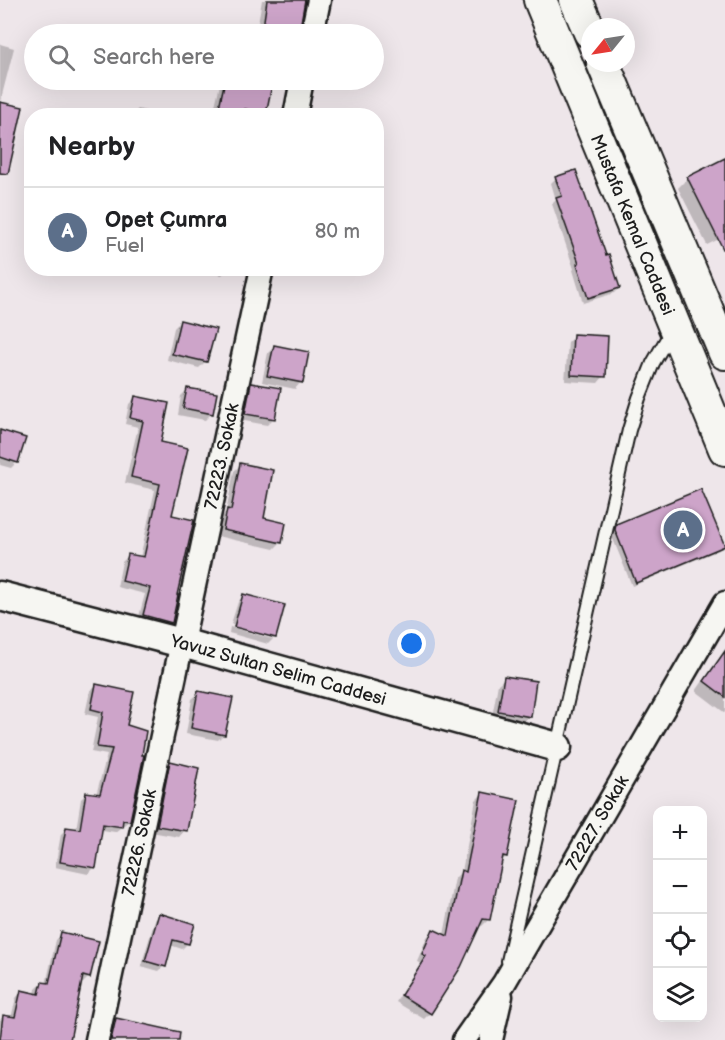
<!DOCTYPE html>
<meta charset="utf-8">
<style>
body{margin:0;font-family:"Balsamiq Sans",sans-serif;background:#f6f6f6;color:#202124}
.controls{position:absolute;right:18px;bottom:18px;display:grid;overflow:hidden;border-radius:12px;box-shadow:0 6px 24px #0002}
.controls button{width:54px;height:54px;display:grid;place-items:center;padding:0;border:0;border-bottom:2px solid #e0e0e0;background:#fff;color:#202124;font:30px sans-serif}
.compass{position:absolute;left:581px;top:18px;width:54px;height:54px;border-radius:50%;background:#fff;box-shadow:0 6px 24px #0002;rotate:240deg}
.you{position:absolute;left:412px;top:644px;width:21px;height:21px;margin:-15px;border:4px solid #fff;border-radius:50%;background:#1a73e8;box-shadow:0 0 0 9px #1a73e833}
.badge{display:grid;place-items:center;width:39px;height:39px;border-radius:50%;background:#1c1c1c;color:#fff;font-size:20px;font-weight:700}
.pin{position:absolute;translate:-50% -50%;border:3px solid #fff;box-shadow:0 2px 6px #0006}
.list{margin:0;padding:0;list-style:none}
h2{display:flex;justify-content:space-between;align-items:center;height:78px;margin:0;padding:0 24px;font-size:26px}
h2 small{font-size:20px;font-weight:400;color:#757577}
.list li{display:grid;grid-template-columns:39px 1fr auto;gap:18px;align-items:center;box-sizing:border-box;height:90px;padding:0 24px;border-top:2px solid #e0e0e0}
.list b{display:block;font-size:22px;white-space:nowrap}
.list p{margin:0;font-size:20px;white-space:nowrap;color:#757577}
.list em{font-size:20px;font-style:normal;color:#757577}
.icon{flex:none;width:33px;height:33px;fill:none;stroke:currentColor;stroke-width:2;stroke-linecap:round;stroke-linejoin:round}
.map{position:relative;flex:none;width:725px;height:1040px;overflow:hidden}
.search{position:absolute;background:#fff;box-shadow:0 6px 24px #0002;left:24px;top:24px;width:360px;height:66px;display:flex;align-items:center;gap:15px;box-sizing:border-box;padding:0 21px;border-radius:33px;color:#757577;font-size:22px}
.panel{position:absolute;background:#fff;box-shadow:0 6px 24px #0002;left:24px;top:108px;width:360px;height:168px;border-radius:24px}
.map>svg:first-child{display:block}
.shadow{fill:#0003}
.building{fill:#cda4c9;stroke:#1c1c1c;stroke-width:1.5}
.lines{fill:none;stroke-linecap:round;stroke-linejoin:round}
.service-casing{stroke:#1c1c1c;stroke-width:16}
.minor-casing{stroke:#1c1c1c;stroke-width:27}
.tertiary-casing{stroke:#1c1c1c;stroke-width:33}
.secondary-casing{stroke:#1c1c1c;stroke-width:36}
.service{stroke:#f6f6f2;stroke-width:12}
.minor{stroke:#f6f6f2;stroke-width:22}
.tertiary{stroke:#f6f6f2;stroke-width:28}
.secondary{stroke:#f6f6f2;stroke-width:32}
.labels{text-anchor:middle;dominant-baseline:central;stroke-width:5;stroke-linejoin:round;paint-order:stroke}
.street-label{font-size:18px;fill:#1c1c1c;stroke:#f6f6f2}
</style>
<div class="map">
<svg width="725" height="1040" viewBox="0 0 725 1040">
<rect width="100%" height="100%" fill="#eee6ea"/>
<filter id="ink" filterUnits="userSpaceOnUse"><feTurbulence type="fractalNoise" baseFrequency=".0167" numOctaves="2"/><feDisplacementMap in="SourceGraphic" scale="12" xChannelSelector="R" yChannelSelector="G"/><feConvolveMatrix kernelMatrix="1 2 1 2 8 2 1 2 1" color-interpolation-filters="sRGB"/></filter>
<g filter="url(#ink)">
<g class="shadow">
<polygon points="262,0 305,0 297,34 258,34 260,24 258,23"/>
<polygon points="0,44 14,48 0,103 0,148"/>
<polygon points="221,80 272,80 264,113 262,116 241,116 214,110"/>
<polygon points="138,109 167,116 131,116"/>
<polygon points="725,159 725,236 707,245 678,188 688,178"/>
<polygon points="556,178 605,256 619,288 614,293 583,303 573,270 574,269 552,204 556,200 551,183"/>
<polygon points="186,268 228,268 222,275"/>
<polygon points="181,321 206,361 199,368 167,360 174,328"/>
<polygon points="574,336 604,376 598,383 565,381 568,342"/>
<polygon points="274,347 301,382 295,389 262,382 268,353"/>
<polygon points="252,384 274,418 267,425 239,420 245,391"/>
<polygon points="187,390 212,413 205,420 178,415 181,396"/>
<polygon points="135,398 160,443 170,516 171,622 165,628 138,620 145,594 117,587 122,562 128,556 140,558 155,490 125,483 138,427 125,424 129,404"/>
<polygon points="0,432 17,462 11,468 0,465"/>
<polygon points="241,465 262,519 280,543 274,549 217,536 221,517 226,512 234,471"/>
<polygon points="617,525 723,546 719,550 632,586 611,534 613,529"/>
<polygon points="244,595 283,606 274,638 268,644 229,633 230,627 272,639 272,636 231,624 238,602"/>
<polygon points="725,653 725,713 696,691 717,661"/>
<polygon points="505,678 529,716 523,723 492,717 498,684"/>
<polygon points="96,685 124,728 129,821 115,832 101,830 94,868 88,874 55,867 61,834 67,828 76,830 81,799 87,793 96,795 107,755 91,752 98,717 85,714 90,691"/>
<polygon points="199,693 224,734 218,740 186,734 192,699"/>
<polygon points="171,763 185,830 179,837 151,832 164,769"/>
<polygon points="482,794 506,857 500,862 489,919 482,926 478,925 430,1013 424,1019 396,1002 421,963 417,961 427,937 433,931 444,935 455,878 462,871 476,800"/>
<polygon points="160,915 193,925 187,944 182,949 170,945 164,966 159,971 141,966 155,920"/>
<polygon points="62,934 89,977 83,983 80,982 68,1040 0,1040 0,1020 3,1017 11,1018 16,998 21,992 35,995 36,989 42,983 46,984 56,940"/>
<polygon points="116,1020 143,1040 106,1040 110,1026"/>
</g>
<g class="building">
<polygon points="267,0 305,0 299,34 262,34"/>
<polygon points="225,80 273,80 266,114 245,109 244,116 217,116"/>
<polygon points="0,102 23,107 8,174 0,173"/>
<polygon points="725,158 725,253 687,177"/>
<polygon points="576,170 606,255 609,254 620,288 588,298 577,264 579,263 556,198 562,196 555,177"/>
<polygon points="180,320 216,329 207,362 172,354"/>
<polygon points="573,334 608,336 606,377 571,375"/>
<polygon points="274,345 309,352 303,383 267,376"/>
<polygon points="251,383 281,388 275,419 245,414"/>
<polygon points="187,388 217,393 213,414 183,408"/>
<polygon points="135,396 169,403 161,442 188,448 172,515 194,520 177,595 178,595 172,623 143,615 150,588 122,581 128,554 144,557 160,484 131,477 143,421 130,418"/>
<polygon points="0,430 26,438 18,463 0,457"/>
<polygon points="240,463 273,470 264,518 286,523 282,543 223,530 227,509 231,510"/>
<polygon points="701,489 725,546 636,583 615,530 616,524"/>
<polygon points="243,594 285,605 276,638 234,627"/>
<polygon points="725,651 725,697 704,681"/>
<polygon points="504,676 536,681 531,717 498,711"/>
<polygon points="96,684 134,692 127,725 146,731 142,755 144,755 130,821 123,820 122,827 103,824 96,868 60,862 66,827 80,829 86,792 100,794 112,749 97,747 103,712 91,709"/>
<polygon points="198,691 233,698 225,735 191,728"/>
<polygon points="170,761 199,768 187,831 157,826"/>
<polygon points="482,792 519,800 507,857 503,856 490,920 483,919 461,967 431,1014 401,995 426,956 422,954 433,929 448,936 461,870 466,872"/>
<polygon points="159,913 195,924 189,944 173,940 166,967 145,961"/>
<polygon points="61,932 99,941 90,978 83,976 70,1040 0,1040 3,1015 15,1017 21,990 39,994 42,982 49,983"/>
<polygon points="116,1018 180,1032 179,1040 111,1040"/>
</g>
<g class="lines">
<defs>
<polyline id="service" points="508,961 629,430 639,398 653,363 672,330"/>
<g id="minor">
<polyline points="312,34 319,0"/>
<polyline points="295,116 302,80"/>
<path id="s1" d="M97 1040 262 268"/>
<path id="s2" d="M464 1040 504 983 725 603"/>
<polyline points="491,1040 501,996"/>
</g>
<g id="tertiary">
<path id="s3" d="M0 596 182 643 557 747"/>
</g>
<g id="secondary">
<path id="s4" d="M540 0 725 449"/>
<polyline points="576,0 590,32"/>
<polyline points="603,63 725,353"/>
</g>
</defs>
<use href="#service" class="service-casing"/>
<use href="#minor" class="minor-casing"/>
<use href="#tertiary" class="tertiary-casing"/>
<use href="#secondary" class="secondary-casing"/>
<use href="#service" class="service"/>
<use href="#minor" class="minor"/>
<use href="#tertiary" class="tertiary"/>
<use href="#secondary" class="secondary"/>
</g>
</g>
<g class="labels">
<g class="street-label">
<text stroke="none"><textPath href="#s4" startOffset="243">Mustafa Kemal Caddesi</textPath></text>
<text stroke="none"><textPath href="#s1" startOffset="597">72223. Sokak</textPath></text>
<text stroke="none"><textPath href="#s3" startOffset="288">Yavuz Sultan Selim Caddesi</textPath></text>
<text stroke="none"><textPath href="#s2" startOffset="255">72227. Sokak</textPath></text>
<text stroke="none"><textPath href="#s1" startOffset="202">72226. Sokak</textPath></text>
</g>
</g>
</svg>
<div class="controls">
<button>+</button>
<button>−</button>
<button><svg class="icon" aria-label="locate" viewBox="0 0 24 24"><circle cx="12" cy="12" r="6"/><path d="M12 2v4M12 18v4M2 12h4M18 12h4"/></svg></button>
<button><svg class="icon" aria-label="layers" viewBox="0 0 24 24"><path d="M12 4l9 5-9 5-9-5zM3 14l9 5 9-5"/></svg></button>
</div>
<svg class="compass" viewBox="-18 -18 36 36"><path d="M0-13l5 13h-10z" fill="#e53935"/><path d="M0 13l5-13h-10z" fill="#757577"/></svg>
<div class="you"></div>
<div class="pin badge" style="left:683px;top:530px;background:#5c6f8a">A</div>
<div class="search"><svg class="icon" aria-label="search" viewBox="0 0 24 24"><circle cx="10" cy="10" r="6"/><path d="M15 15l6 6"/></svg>Search here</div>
<section class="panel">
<h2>Nearby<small></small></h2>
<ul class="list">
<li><span class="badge" style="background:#5c6f8a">A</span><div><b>Opet Çumra</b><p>Fuel</p></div><em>80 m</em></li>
</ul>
</section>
</div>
